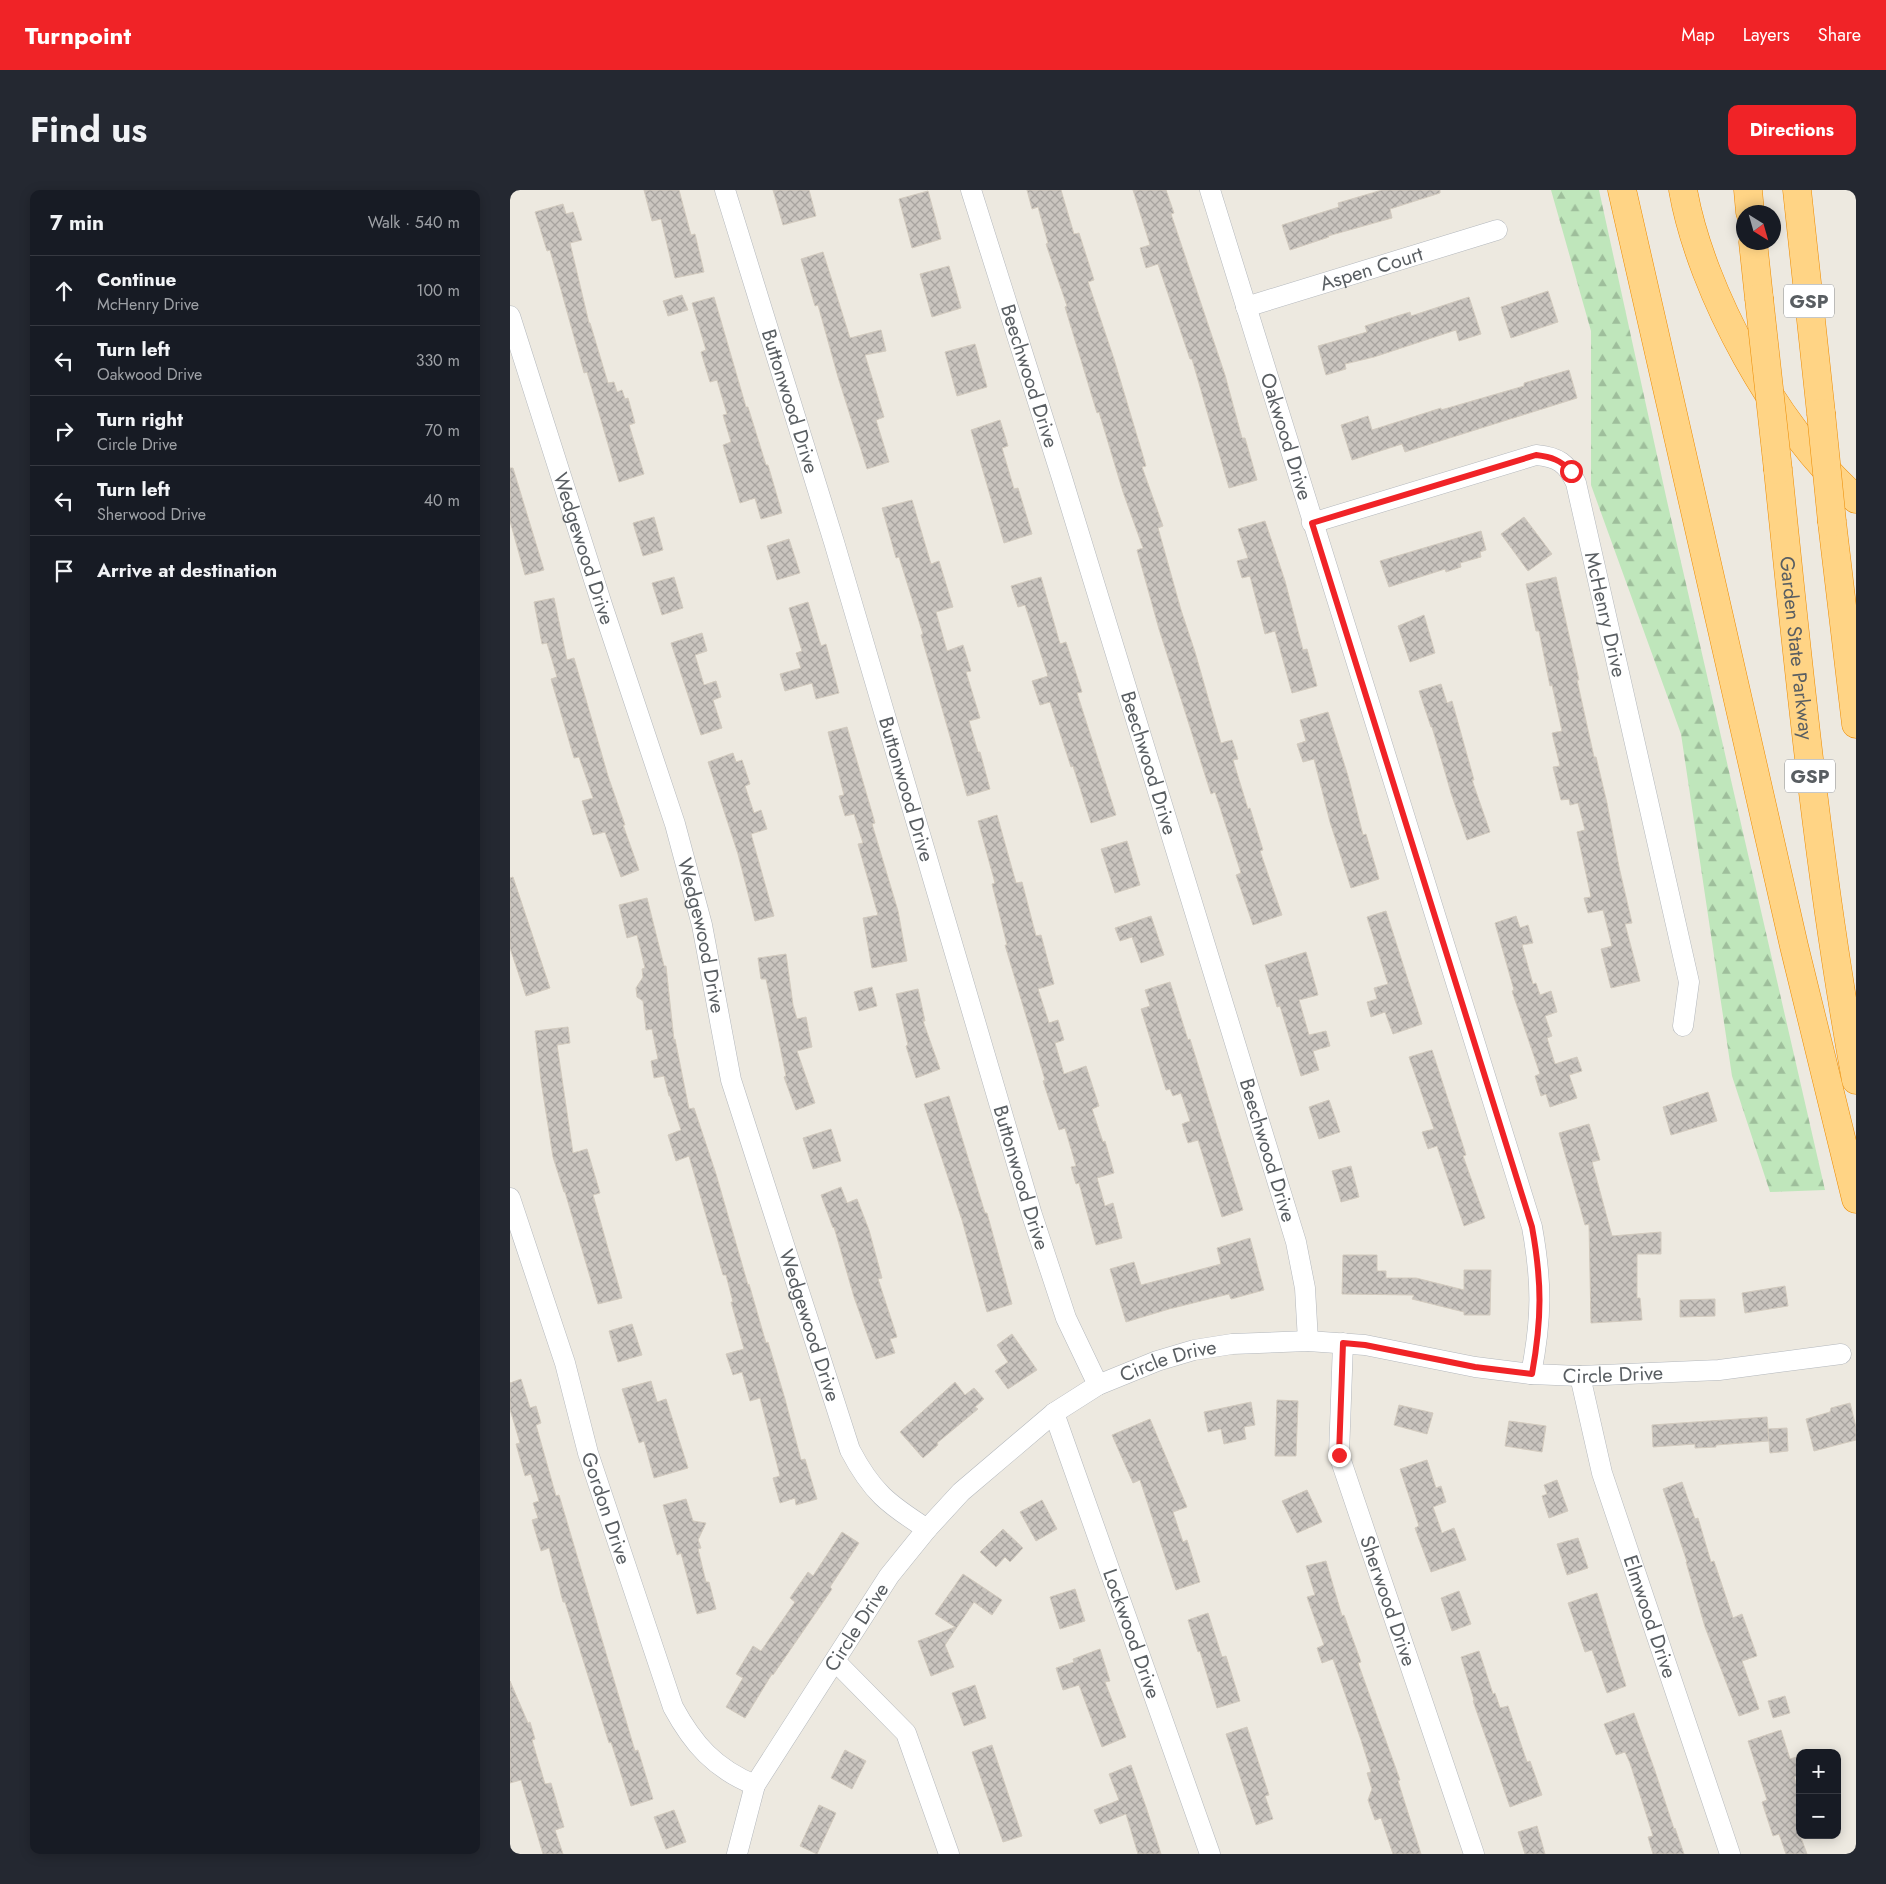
<!DOCTYPE html>
<meta charset="utf-8">
<style>
body{margin:0;font-family:Jost,sans-serif;background:#242831;color:#f1f3f6}
.controls{position:absolute;right:15px;bottom:15px;display:grid;overflow:hidden;border-radius:10px;box-shadow:0 2px 12px #0003}
.controls button{width:45px;height:45px;display:grid;place-items:center;padding:0;border:0;border-bottom:1px solid #363941;background:#171b24;color:#f1f3f6;font:25px sans-serif}
.compass{position:absolute;left:1226px;top:15px;width:45px;height:45px;border-radius:50%;background:#171b24;box-shadow:0 2px 12px #0003;rotate:143deg}
.stop{position:absolute;width:15px;height:15px;margin:-11px;border:4px solid #f02327;border-radius:50%;background:#fff}
.stop.end{background:#f02327;border-color:#fff;box-shadow:0 1px 5px #0008}
.list{margin:0;padding:0;list-style:none}
h2{display:flex;justify-content:space-between;align-items:center;height:65px;margin:0;padding:0 20px;font-size:21px}
h2 small{font-size:16px;font-weight:400;color:#9ea1a6}
.list li{display:grid;grid-template-columns:32px 1fr auto;gap:15px;align-items:center;box-sizing:border-box;height:70px;padding:0 20px;border-top:1px solid #363941}
.list b{display:block;font-size:19px;white-space:nowrap}
.list p{margin:0;font-size:16px;white-space:nowrap;color:#9ea1a6}
.list em{font-size:16px;font-style:normal;color:#9ea1a6}
.icon{flex:none;width:28px;height:28px;fill:none;stroke:currentColor;stroke-width:2;stroke-linecap:round;stroke-linejoin:round}
.map{position:relative;flex:none;width:1346px;height:1664px;overflow:hidden;border-radius:10px}
header{display:flex;align-items:center;gap:30px;box-sizing:border-box;height:70px;padding:0 25px;background:#f02327;color:#fff}
header strong{font-size:24px}
nav{display:flex;gap:28px;margin-inline-start:auto;font-size:18px}
.intro{display:flex;align-items:center;justify-content:space-between;box-sizing:border-box;height:120px;padding:0 30px}
h1{margin:0;font-size:35px}
.button{padding:12px 22px;border-radius:10px;background:#f02327;color:#fff;font-size:18px;font-weight:700}
main{display:flex;gap:30px;padding:0 30px}
aside{flex:1;background:#171b24;border-radius:10px;box-shadow:0 2px 12px #0003}
.map>svg:first-child{display:block}
.forest{fill:url(#forest-firs)}
.building{fill:url(#building-cross-hatch);stroke:#d2cabe}
.lines{fill:none;stroke-linecap:round;stroke-linejoin:round}
.street-casing{stroke:#b3b7bc;stroke-width:21}
.highway-casing{stroke:#ed8b00;stroke-width:29}
.street{stroke:#fff;stroke-width:20}
.highway{stroke:#ffd485;stroke-width:28}
.highway-bridge-casing{stroke:#ed8b00;stroke-width:29;stroke-linecap:butt}
.highway-bridge{stroke:#ffd485;stroke-width:28}
.route{stroke:#f02327;stroke-width:6}
.labels{text-anchor:middle;dominant-baseline:central;stroke-width:4;stroke-linejoin:round;paint-order:stroke}
.shield{fill:#fff;stroke:#8b8e91;stroke-width:1}
.shield-label{font-size:19px;font-weight:bold;fill:#595e62}
.street-label{font-size:20px;fill:#595e62;stroke:#fff}
</style>
<header>
<strong>Turnpoint</strong>
<nav><a>Map</a><a>Layers</a><a>Share</a></nav>
</header>
<div class="intro"><h1>Find us</h1><a class="button">Directions</a></div>
<main>
<aside>
<h2>7 min<small>Walk · 540 m</small></h2>
<ul class="list">
<li><svg class="icon" aria-label="ahead" viewBox="0 0 24 24"><path d="M12 20V5M6 11l6-6 6 6"/></svg><div><b>Continue</b><p>McHenry Drive</p></div><em>100 m</em></li>
<li><svg class="icon" aria-label="left" viewBox="0 0 24 24"><path d="M17 20v-9H6M10 6l-5 5 5 5"/></svg><div><b>Turn left</b><p>Oakwood Drive</p></div><em>330 m</em></li>
<li><svg class="icon" aria-label="right" viewBox="0 0 24 24"><path d="M7 20v-9h11M14 6l5 5-5 5"/></svg><div><b>Turn right</b><p>Circle Drive</p></div><em>70 m</em></li>
<li><svg class="icon" aria-label="left" viewBox="0 0 24 24"><path d="M17 20v-9H6M10 6l-5 5 5 5"/></svg><div><b>Turn left</b><p>Sherwood Drive</p></div><em>40 m</em></li>
<li><svg class="icon" aria-label="arrive" viewBox="0 0 24 24"><path d="M6 21V4h12l-3 4 3 4H6"/></svg><div><b>Arrive at destination</b></div></li>
</ul>
</aside>
<div class="map">
<svg width="1346" height="1664" viewBox="0 0 1346 1664">
<defs>
<pattern id="forest-firs" width="22" height="20" patternUnits="userSpaceOnUse" patternTransform="scale(1.25)"><rect width="22" height="20" fill="#bfe6bb"/><path d="M5 1l3.5 6h-7zM16 11l3.5 6h-7z" fill="#9ebe9b"/></pattern>
<pattern id="building-cross-hatch" width="8" height="8" patternUnits="userSpaceOnUse" patternTransform="scale(1.25)"><rect width="8" height="8" fill="#cac5bf"/><path d="M0 0l8 8M0 8l8-8" fill="none" stroke="#a7a39f"/></pattern>
</defs>
<rect width="100%" height="100%" fill="#ede9e0"/>
<polygon class="forest" points="1041,0 1089,0 1157,311 1315,1000 1260,1002 1222,886 1171,544 1081,295 1081,141"/>
<g class="building">
<polygon points="134,0 169,0 181,45 185,44 194,82 165,88 151,29 142,31"/>
<polygon points="263,0 299,0 306,26 273,35"/>
<polygon points="517,0 551,0 564,44 569,43 584,90 578,92 604,169 636,276 632,277 653,336 648,338 671,420 685,462 711,553 722,550 728,569 723,570 738,619 740,618 753,660 750,661 772,725 743,735 726,685 731,683 705,602 701,604 649,439 627,360 633,358 613,302 589,222 587,223 555,117 557,116 536,54 538,53 528,17 522,19"/>
<polygon points="623,0 656,0 664,23 661,24 715,185 732,248 735,248 747,290 719,298 682,169 680,169 648,74 636,78 630,58 640,55"/>
<polygon points="872,0 930,0 930,3 880,19 882,28 818,46 819,47 780,60 772,35 829,17 828,13"/>
<polygon points="418,1 431,49 402,58 389,9"/>
<polygon points="53,14 56,24 63,22 72,50 60,53 79,133 80,133 98,193 104,192 107,202 112,200 115,209 118,208 125,233 119,235 134,284 109,292 77,182 74,183 40,60 37,61 25,22"/>
<polygon points="313,62 340,148 371,140 376,161 355,165 374,227 366,230 379,272 357,279 328,187 308,115 305,116 291,69"/>
<polygon points="439,76 451,118 422,127 410,84"/>
<polygon points="1038,101 1048,132 1001,148 991,117"/>
<polygon points="172,105 178,120 158,126 153,111"/>
<polygon points="204,107 236,217 238,217 256,275 258,275 272,323 251,329 245,308 230,313 213,255 221,252 213,225 217,224 207,190 200,192 191,162 196,160 182,113"/>
<polygon points="959,107 971,144 949,151 946,140 864,167 835,174 836,179 816,185 808,156 857,142 855,136 900,122 901,126"/>
<polygon points="465,154 477,197 447,206 435,162"/>
<polygon points="1059,180 1067,208 895,262 892,254 842,270 831,235 858,226 862,240 931,218 931,220 1014,196 1014,193"/>
<polygon points="490,230 498,256 492,258 504,299 508,298 522,344 494,353 461,240"/>
<polygon points="0,278 3,278 34,380 15,385 0,331"/>
<polygon points="402,310 421,374 429,371 443,417 426,422 437,461 453,455 461,481 456,482 470,528 459,531 468,562 470,562 480,599 457,606 411,445 413,444 389,367 386,368 372,318"/>
<polygon points="144,327 153,360 133,366 123,333"/>
<polygon points="1014,327 1042,364 1018,381 991,344"/>
<polygon points="755,331 775,391 793,460 797,459 807,496 782,503 765,441 755,444 740,386 732,388 727,371 738,368 728,339"/>
<polygon points="971,341 976,360 970,362 971,367 950,373 951,377 936,382 935,379 879,397 870,371"/>
<polygon points="279,349 290,383 267,390 257,356"/>
<polygon points="164,387 173,418 152,425 142,393"/>
<polygon points="531,387 550,454 556,452 572,502 567,503 606,625 581,633 563,576 561,577 540,512 530,515 522,491 538,486 515,415 508,417 501,396"/>
<polygon points="1046,387 1069,490 1067,490 1084,567 1086,567 1097,613 1109,677 1122,733 1115,734 1130,791 1101,798 1091,759 1102,756 1093,720 1078,723 1074,708 1081,707 1067,642 1075,640 1068,613 1060,615 1059,609 1051,610 1043,577 1050,576 1042,543 1052,541 1042,495 1040,496 1029,441 1026,441 1016,394"/>
<polygon points="44,408 57,470 64,468 98,586 115,635 113,635 129,680 111,687 95,642 83,645 72,611 83,608 69,567 64,568 41,489 47,487 37,453 32,454 24,412"/>
<polygon points="298,412 311,456 316,454 329,503 306,509 302,493 275,501 270,484 291,478 286,463 292,461 279,418"/>
<polygon points="914,425 925,463 900,472 888,436"/>
<polygon points="192,443 197,461 185,465 194,495 206,491 211,507 203,510 212,538 191,545 161,453"/>
<polygon points="931,494 937,513 942,511 964,590 962,590 980,642 957,650 941,603 922,537 921,537 909,501"/>
<polygon points="818,522 838,586 853,645 856,644 869,689 841,698 820,632 804,569 793,572 787,554 796,551 790,530"/>
<polygon points="337,537 365,633 362,634 388,721 397,771 362,778 353,728 368,725 348,654 353,653 344,624 335,626 329,606 334,605 318,542"/>
<polygon points="223,563 226,572 232,570 240,594 235,596 244,623 251,620 257,639 241,644 264,726 245,731 228,664 198,572"/>
<polygon points="487,625 506,693 512,692 526,746 531,745 544,794 528,799 539,833 548,830 554,850 545,853 554,884 576,876 589,916 582,919 593,952 595,951 604,983 587,988 595,1016 603,1013 612,1048 586,1055 569,993 566,994 561,977 566,976 555,938 549,940 533,891 535,890 495,755 497,755 482,694 485,693 468,631"/>
<polygon points="617,651 630,695 605,703 591,659"/>
<polygon points="3,687 40,798 16,806 0,758 0,688"/>
<polygon points="137,708 154,776 156,776 164,850 165,849 179,919 184,918 206,984 238,1095 239,1094 256,1153 258,1152 275,1209 291,1270 295,1269 307,1309 286,1315 285,1308 270,1313 263,1288 270,1286 250,1208 240,1211 232,1182 223,1185 216,1164 234,1159 221,1112 223,1112 216,1085 213,1085 179,966 166,971 158,945 171,940 160,906 159,906 154,886 144,888 141,871 148,869 142,839 136,840 133,811 127,807 126,798 133,787 132,779 135,778 127,745 117,748 109,715"/>
<polygon points="876,721 912,834 883,844 875,822 861,827 857,812 867,809 864,798 878,794 857,727"/>
<polygon points="641,726 654,765 631,773 622,747 610,751 605,738"/>
<polygon points="1006,726 1010,738 1018,735 1023,753 1012,755 1023,794 1026,793 1030,805 1041,801 1047,822 1035,826 1042,846 1037,848 1045,874 1067,867 1072,881 1059,885 1067,908 1040,917 1036,904 1031,906 1025,886 1030,884 1002,801 1004,800 985,733"/>
<polygon points="796,762 808,805 789,810 799,845 816,841 820,856 803,861 809,880 791,886 770,816 767,817 755,775"/>
<polygon points="276,764 283,815 287,829 296,827 302,857 287,861 305,913 286,920 274,887 276,886 256,789 251,789 248,768"/>
<polygon points="660,792 678,850 680,849 733,1020 712,1027 688,950 678,953 672,934 680,931 671,903 663,906 660,899 656,900 631,819 640,816 635,800"/>
<polygon points="362,797 367,816 349,821 344,802"/>
<polygon points="408,799 415,831 413,831 430,879 406,888 396,856 398,855 386,804"/>
<polygon points="58,837 60,853 47,855 63,963 77,959 90,1003 83,1005 112,1108 88,1114 55,1002 54,1002 43,967 31,891 25,841"/>
<polygon points="922,860 956,965 953,966 975,1028 954,1036 927,956 918,959 912,942 924,939 899,867"/>
<polygon points="1198,902 1207,931 1161,945 1153,917"/>
<polygon points="439,906 475,1023 477,1023 502,1114 477,1122 452,1030 414,914"/>
<polygon points="819,910 830,942 809,949 799,917"/>
<polygon points="1079,934 1090,970 1082,972 1102,1046 1151,1042 1151,1064 1127,1064 1127,1108 1130,1108 1132,1130 1081,1133 1079,1034 1075,1035 1049,943"/>
<polygon points="321,939 331,971 303,979 293,948"/>
<polygon points="841,976 849,1007 831,1012 822,981"/>
<polygon points="331,997 337,1013 347,1009 359,1040 372,1088 368,1089 387,1147 380,1149 385,1163 366,1169 344,1107 324,1037 323,1038 311,1005"/>
<polygon points="740,1048 754,1100 721,1109 719,1104 659,1119 616,1132 600,1079 624,1072 631,1095 711,1074 707,1058"/>
<polygon points="833,1065 867,1065 867,1081 876,1081 876,1088 906,1088 954,1100 954,1080 981,1080 980,1125 954,1125 954,1122 902,1109 904,1105 832,1104"/>
<polygon points="1275,1096 1278,1116 1235,1123 1232,1103"/>
<polygon points="1205,1109 1205,1126 1170,1127 1170,1110"/>
<polygon points="122,1134 132,1165 108,1172 99,1141"/>
<polygon points="502,1144 527,1180 498,1199 485,1181 498,1172 487,1155"/>
<polygon points="11,1189 20,1218 26,1216 31,1233 26,1235 46,1306 49,1305 125,1561 128,1560 143,1609 121,1616 101,1552 99,1553 55,1412 53,1412 39,1358 31,1361 22,1330 28,1328 23,1313 29,1311 21,1284 15,1286 6,1254 10,1253 0,1219 0,1193"/>
<polygon points="141,1191 147,1212 156,1209 178,1278 144,1288 134,1251 129,1253 112,1199"/>
<polygon points="445,1192 455,1205 464,1198 474,1209 465,1217 468,1219 427,1253 428,1255 413,1268 390,1242"/>
<polygon points="767,1210 788,1211 786,1266 765,1266"/>
<polygon points="741,1212 745,1235 734,1237 736,1249 714,1254 711,1239 698,1242 694,1222"/>
<polygon points="1340,1213 1346,1237 1346,1250 1304,1261 1296,1229 1320,1222 1321,1218"/>
<polygon points="889,1215 923,1223 917,1244 884,1235"/>
<polygon points="1257,1227 1259,1251 1206,1255 1206,1257 1185,1258 1185,1254 1143,1257 1142,1235"/>
<polygon points="640,1229 677,1317 663,1322 673,1352 677,1350 690,1392 666,1400 630,1290 623,1293 602,1245"/>
<polygon points="999,1231 1036,1236 1032,1262 995,1256"/>
<polygon points="1277,1238 1278,1261 1260,1263 1258,1239"/>
<polygon points="917,1270 926,1298 931,1296 936,1312 923,1317 932,1343 944,1338 956,1370 921,1382 905,1338 909,1336 890,1279"/>
<polygon points="1047,1290 1058,1321 1039,1328 1032,1306 1037,1304 1034,1295"/>
<polygon points="1172,1292 1185,1329 1188,1328 1201,1372 1204,1371 1223,1428 1232,1424 1247,1466 1232,1471 1249,1519 1229,1526 1195,1437 1176,1372 1177,1372 1153,1299"/>
<polygon points="797,1300 812,1332 787,1343 772,1311"/>
<polygon points="176,1309 183,1331 196,1333 188,1350 191,1358 188,1359 196,1392 199,1392 206,1419 187,1424 171,1363 167,1365 153,1315"/>
<polygon points="532,1310 547,1339 526,1351 510,1322"/>
<polygon points="493,1339 513,1358 500,1372 495,1367 486,1377 470,1362"/>
<polygon points="332,1342 349,1353 320,1397 322,1399 263,1485 262,1484 235,1528 216,1517 233,1488 226,1484 243,1456 251,1461 285,1412 280,1408 298,1382 303,1386"/>
<polygon points="1068,1348 1078,1378 1057,1385 1047,1354"/>
<polygon points="816,1371 832,1426 834,1425 851,1472 848,1473 890,1590 888,1591 911,1664 883,1664 871,1628 865,1630 858,1610 862,1599 857,1583 861,1582 851,1550 823,1469 812,1473 807,1458 814,1455 797,1407 805,1405 796,1376"/>
<polygon points="453,1384 492,1410 482,1425 464,1412 435,1455 444,1477 421,1486 408,1451 445,1437 425,1424"/>
<polygon points="565,1399 575,1431 550,1439 540,1407"/>
<polygon points="949,1401 961,1434 942,1441 931,1408"/>
<polygon points="1087,1403 1116,1496 1097,1503 1082,1460 1075,1462 1058,1413"/>
<polygon points="698,1423 712,1467 716,1466 730,1511 707,1518 690,1461 688,1462 678,1430"/>
<polygon points="590,1459 600,1491 595,1492 616,1547 592,1557 569,1495 553,1500 546,1478 564,1472 563,1469"/>
<polygon points="969,1461 983,1504 985,1503 990,1518 998,1516 1017,1572 1020,1571 1032,1605 1000,1617 963,1511 964,1510 951,1467"/>
<polygon points="0,1491 18,1533 20,1532 25,1549 22,1550 35,1594 41,1593 54,1637 45,1640 53,1664 33,1664 11,1590 0,1593"/>
<polygon points="465,1495 476,1528 454,1536 442,1503"/>
<polygon points="1275,1506 1280,1523 1263,1528 1258,1511"/>
<polygon points="1124,1523 1145,1581 1164,1639 1165,1638 1174,1664 1143,1664 1138,1647 1143,1646 1120,1573 1115,1562 1106,1565 1094,1534"/>
<polygon points="737,1537 759,1605 755,1606 763,1629 746,1635 716,1544"/>
<polygon points="1271,1540 1280,1569 1290,1566 1290,1586 1284,1587 1290,1604 1290,1645 1297,1664 1276,1664 1269,1644 1263,1646 1252,1612 1257,1610 1238,1551"/>
<polygon points="482,1555 512,1646 493,1652 462,1562"/>
<polygon points="335,1560 356,1571 342,1599 321,1588"/>
<polygon points="621,1575 636,1617 651,1664 628,1664 616,1624 590,1634 584,1620 609,1610 599,1584"/>
<polygon points="309,1615 326,1623 307,1664 290,1656"/>
<polygon points="164,1620 176,1652 156,1659 144,1627"/>
<polygon points="1027,1636 1035,1664 1015,1664 1008,1642"/>
</g>
<g class="lines">
<defs>
<g id="street">
<path id="s1" d="M215 0 324 352 522 1025 556 1128 588 1195"/>
<path id="s2" d="M461 0 552 288 786 1052 795 1098 798 1151"/>
<path id="s3" d="M700 0 1022 1037C1032 1092 1032 1128 1021 1184"/>
<path id="s4" d="M736 117 987 40"/>
<path id="s5" d="M0 126 93 418 165 634 192 735 221 890 340 1260C362 1302 378 1314 417 1339"/>
<path id="s6" d="M802 333 1026 265C1048 267 1057 273 1066 293L1179 792 1173 836"/>
<path id="s7" d="M0 1008 55 1173 78 1263 163 1517C183 1554 205 1579 245 1595"/>
<path id="s8" d="M833 1153 829 1265 964 1664"/>
<path id="s9" d="M1070 1186 1092 1283 1220 1664"/>
<path id="s10" d="M544 1223 700 1664"/>
<polyline points="325,1471 396,1543 439,1664"/>
<path id="s11" d="M227 1664 245 1595 379 1386 417 1339 451 1302 544 1223 588 1195 647 1171 684 1160 722 1154 798 1151 855 1155 965 1177 1021 1184 1070 1186 1209 1180 1331 1164"/>
</g>
<g id="highway">
<polyline points="1112,0 1284,756 1346,1009"/>
<path d="M1173 0C1191 102 1267 240 1346 309"/>
<polyline points="1238,0 1240,22"/>
<polyline points="1287,0 1311,223"/>
<polyline points="1243,52 1249,108"/>
<path id="s12" d="M1268 280C1289 484 1309 688 1346 890"/>
<polyline points="1322,332 1346,534"/>
</g>
</defs>
<use href="#street" class="street-casing"/>
<use href="#highway" class="highway-casing"/>
<use href="#street" class="street"/>
<use href="#highway" class="highway"/>
<defs>
<g id="highway-bridge">
<polyline points="1249,108 1268,280"/>
<polyline points="1311,223 1322,332"/>
</g>
</defs>
<use href="#highway-bridge" class="highway-bridge-casing"/>
<use href="#highway-bridge" class="highway-bridge"/>
</g>
<g class="lines">
<path class="route" d="M829 1265 833 1153 855 1155 965 1177 1022 1184C1032 1128 1032 1092 1022 1037L802 333 1026 265C1042 267 1050 270 1061 281"/>
</g>
<g class="labels">
<g class="shield">
<rect x="1274" y="94.5" width="50" height="33" rx="4"/>
<rect x="1275" y="569.5" width="50" height="33" rx="4"/>
</g>
<g class="shield-label">
<text x="1299" y="111">GSP</text>
<text x="1300" y="586">GSP</text>
</g>
<g class="street-label">
<text stroke="none"><textPath href="#s4" startOffset="131">Aspen Court</textPath></text>
<text stroke="none"><textPath href="#s2" startOffset="195">Beechwood Drive</textPath></text>
<text stroke="none"><textPath href="#s1" startOffset="221">Buttonwood Drive</textPath></text>
<text stroke="none"><textPath href="#s3" startOffset="258">Oakwood Drive</textPath></text>
<text stroke="none"><textPath href="#s5" startOffset="244">Wedgewood Drive</textPath></text>
<text stroke="none"><textPath href="#s6" startOffset="421">McHenry Drive</textPath></text>
<text stroke="none"><textPath href="#s12" startOffset="179">Garden State Parkway</textPath></text>
<text stroke="none"><textPath href="#s2" startOffset="600">Beechwood Drive</textPath></text>
<text stroke="none"><textPath href="#s1" startOffset="626">Buttonwood Drive</textPath></text>
<text stroke="none"><textPath href="#s5" startOffset="649">Wedgewood Drive</textPath></text>
<text stroke="none"><textPath href="#s2" startOffset="1005">Beechwood Drive</textPath></text>
<text stroke="none"><textPath href="#s1" startOffset="1031">Buttonwood Drive</textPath></text>
<text stroke="none"><textPath href="#s5" startOffset="1054">Wedgewood Drive</textPath></text>
<text stroke="none"><textPath href="#s11" startOffset="679">Circle Drive</textPath></text>
<text stroke="none"><textPath href="#s11" startOffset="1129">Circle Drive</textPath></text>
<text stroke="none"><textPath href="#s7" startOffset="325">Gordon Drive</textPath></text>
<text stroke="none"><textPath href="#s8" startOffset="266">Sherwood Drive</textPath></text>
<text stroke="none"><textPath href="#s9" startOffset="251">Elmwood Drive</textPath></text>
<text stroke="none"><textPath href="#s11" startOffset="259">Circle Drive</textPath></text>
<text stroke="none"><textPath href="#s10" startOffset="234">Lockwood Drive</textPath></text>
</g>
</g>
</svg>
<div class="controls">
<button>+</button>
<button>−</button>
</div>
<svg class="compass" viewBox="-18 -18 36 36"><path d="M0-13l5 13h-10z" fill="#e53935"/><path d="M0 13l5-13h-10z" fill="#9ea1a6"/></svg>
<div class="stop" style="left:1061px;top:281px"></div>
<div class="stop end" style="left:829px;top:1265px"></div>
</div>
</main>
